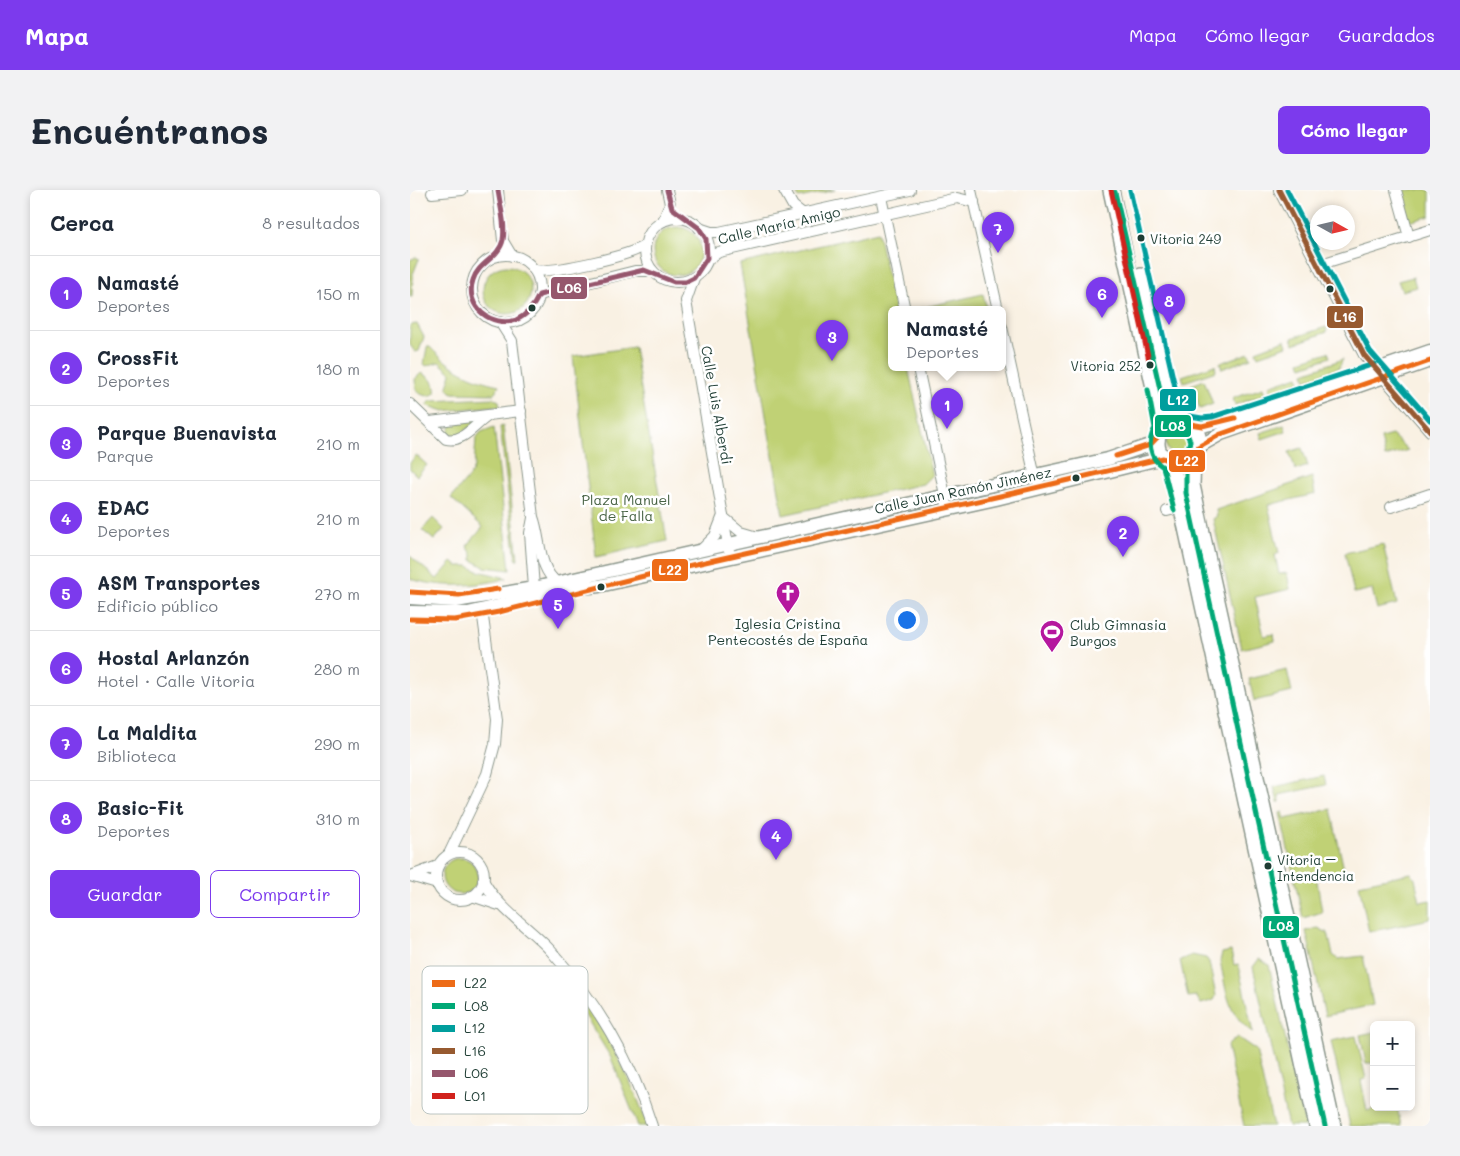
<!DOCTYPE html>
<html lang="es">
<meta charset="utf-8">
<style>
body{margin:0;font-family:Mali,sans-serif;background:#f2f2f3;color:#1f2937}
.controls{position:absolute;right:15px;bottom:15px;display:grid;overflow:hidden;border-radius:8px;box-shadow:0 2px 8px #0003}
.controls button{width:45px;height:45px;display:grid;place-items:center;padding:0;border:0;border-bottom:1px solid #e0e1e3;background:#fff;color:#1f2937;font:25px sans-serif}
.compass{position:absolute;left:900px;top:15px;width:45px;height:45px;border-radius:50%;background:#fff;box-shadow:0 2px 8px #0003;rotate:98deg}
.you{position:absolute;left:496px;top:429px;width:18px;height:18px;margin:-12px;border:4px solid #fff;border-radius:50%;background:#1a73e8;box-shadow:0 0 0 8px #1a73e833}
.badge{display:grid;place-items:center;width:32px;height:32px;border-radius:50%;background:#7c3aed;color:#fff;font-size:16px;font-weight:700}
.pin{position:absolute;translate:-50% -41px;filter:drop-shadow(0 1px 2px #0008)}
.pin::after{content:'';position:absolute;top:26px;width:18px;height:15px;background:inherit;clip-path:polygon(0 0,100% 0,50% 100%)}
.popup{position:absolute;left:478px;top:116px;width:118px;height:65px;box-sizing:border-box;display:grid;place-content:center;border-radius:8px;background:#fff;filter:drop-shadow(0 1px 4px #0005);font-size:16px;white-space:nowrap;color:#747a83}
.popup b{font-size:19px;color:#1f2937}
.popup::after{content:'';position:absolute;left:50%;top:100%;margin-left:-10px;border:10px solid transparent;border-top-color:#fff}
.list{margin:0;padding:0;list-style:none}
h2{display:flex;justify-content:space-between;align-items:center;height:65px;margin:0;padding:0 20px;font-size:21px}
h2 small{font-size:16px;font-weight:400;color:#747a83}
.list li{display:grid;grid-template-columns:32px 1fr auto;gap:15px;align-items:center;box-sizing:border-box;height:75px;padding:0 20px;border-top:1px solid #e0e1e3}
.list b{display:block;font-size:19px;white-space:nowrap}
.list p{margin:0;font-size:16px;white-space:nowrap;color:#747a83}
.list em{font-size:16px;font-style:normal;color:#747a83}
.actions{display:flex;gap:10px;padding:15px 20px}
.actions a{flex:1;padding:11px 0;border:1px solid #7c3aed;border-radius:8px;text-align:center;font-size:18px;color:#7c3aed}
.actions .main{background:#7c3aed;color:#fff}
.map{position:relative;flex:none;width:1020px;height:936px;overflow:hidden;border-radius:8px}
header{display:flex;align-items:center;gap:30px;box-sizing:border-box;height:70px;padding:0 25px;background:#7c3aed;color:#fff}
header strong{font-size:24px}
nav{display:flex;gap:28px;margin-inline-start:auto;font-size:18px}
.intro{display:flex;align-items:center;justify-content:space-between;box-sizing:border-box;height:120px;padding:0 30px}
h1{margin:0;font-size:35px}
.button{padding:12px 22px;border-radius:8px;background:#7c3aed;color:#fff;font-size:18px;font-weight:700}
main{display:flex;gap:30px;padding:0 30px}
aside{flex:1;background:#fff;border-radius:8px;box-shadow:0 2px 8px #0003}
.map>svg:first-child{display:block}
.green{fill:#c0d174;stroke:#708754}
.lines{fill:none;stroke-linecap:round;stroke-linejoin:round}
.minor-casing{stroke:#8c978c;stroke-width:12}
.major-casing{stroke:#8c978c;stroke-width:15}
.highway-casing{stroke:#8c978c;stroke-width:18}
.minor{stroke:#fff;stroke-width:10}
.major{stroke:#fff;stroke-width:12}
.highway{stroke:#fff;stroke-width:15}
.bus-1-casing{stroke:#fff;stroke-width:9}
.bus-2-casing{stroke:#fff;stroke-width:9}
.bus-3-casing{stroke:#fff;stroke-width:9}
.bus-4-casing{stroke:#fff;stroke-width:9}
.bus-5-casing{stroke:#fff;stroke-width:9}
.bus-6-casing{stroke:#fff;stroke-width:9}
.bus-1{stroke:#ed6b17;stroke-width:5}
.bus-2{stroke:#00a876;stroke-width:5}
.bus-3{stroke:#009e9d;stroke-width:5}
.bus-4{stroke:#975a30;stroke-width:5}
.bus-5{stroke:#96576d;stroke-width:5}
.bus-6{stroke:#d1221d;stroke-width:5}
.bus-dot{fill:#1f3d34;stroke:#fff;stroke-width:2}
.labels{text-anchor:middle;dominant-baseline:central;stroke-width:5;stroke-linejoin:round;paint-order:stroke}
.bus-label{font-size:13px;fill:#1f3d34;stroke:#fff;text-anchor:start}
.street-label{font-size:14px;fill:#1f3d34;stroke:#fff}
.park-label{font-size:14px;fill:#476244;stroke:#fff}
.poi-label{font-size:14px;fill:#1f3d34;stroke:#fff}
.key{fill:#fff;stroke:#bcc5c2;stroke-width:1}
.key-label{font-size:14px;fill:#1f3d34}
.line-badge{stroke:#fff;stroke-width:2}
.badge-label{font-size:14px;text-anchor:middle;font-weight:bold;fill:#fff}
</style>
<header>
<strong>Mapa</strong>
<nav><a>Mapa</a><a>Cómo llegar</a><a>Guardados</a></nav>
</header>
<div class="intro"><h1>Encuéntranos</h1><a class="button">Cómo llegar</a></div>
<main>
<aside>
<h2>Cerca<small>8 resultados</small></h2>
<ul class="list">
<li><span class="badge">1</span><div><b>Namasté</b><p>Deportes</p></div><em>150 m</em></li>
<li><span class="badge">2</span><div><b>CrossFit</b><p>Deportes</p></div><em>180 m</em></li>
<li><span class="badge">3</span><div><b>Parque Buenavista</b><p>Parque</p></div><em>210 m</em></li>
<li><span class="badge">4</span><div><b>EDAC</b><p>Deportes</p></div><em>210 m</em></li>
<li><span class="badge">5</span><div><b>ASM Transportes</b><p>Edificio público</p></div><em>270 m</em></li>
<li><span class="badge">6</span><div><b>Hostal Arlanzón</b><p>Hotel · Calle Vitoria</p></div><em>280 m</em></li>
<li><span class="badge">7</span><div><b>La Maldita</b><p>Biblioteca</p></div><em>290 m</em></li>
<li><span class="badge">8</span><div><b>Basic-Fit</b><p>Deportes</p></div><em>310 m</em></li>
</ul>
<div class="actions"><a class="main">Guardar</a><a>Compartir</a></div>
</aside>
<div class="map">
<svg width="1020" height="936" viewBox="0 0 1020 936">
<rect width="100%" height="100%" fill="#fff"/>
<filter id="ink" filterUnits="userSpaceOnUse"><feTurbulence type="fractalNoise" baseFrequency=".02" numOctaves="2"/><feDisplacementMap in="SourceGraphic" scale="10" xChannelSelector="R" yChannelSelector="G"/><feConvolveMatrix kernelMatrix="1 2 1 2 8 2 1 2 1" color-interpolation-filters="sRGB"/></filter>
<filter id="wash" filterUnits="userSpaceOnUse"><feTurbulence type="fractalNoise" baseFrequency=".0096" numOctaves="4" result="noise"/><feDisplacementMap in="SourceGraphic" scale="20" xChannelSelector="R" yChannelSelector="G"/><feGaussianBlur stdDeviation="1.12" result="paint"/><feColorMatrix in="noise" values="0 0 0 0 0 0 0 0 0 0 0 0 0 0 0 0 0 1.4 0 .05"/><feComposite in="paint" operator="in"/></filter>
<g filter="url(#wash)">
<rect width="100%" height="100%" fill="#f9f1e3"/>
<g class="green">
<polygon points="385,0 425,0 389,8"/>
<polygon points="990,0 1020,0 1020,26 999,32"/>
<circle cx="267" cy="61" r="24"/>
<polygon points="468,42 485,120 482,120 482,178 498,178 522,285 513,294 373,325 330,74"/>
<polygon points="6,67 9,69 3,84 2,107 0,107 0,70"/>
<circle cx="97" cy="100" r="24"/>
<polygon points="1003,87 1006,97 992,101 988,91"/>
<polygon points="573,104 577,120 508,120 507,119"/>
<polygon points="7,134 14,147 9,161 5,162 0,155 0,135"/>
<polygon points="916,137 917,142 884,154 882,148"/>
<polygon points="875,150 877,156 848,166 846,161"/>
<path d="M17 157H20C40 178 60 189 89 195L84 204 42 203 37 197 41 183 29 172 16 176 14 174Z"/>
<polygon points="224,157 257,351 186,367 163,166"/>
<polygon points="918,162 920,167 892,177 890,171"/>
<polygon points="839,163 841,168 812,179 810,173"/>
<polygon points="933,169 929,178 896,190 894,183"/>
<polygon points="805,175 806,181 774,192 772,186"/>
<path d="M11 183C19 185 27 195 25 203 19 208 10 206 6 199L5 189Z"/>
<polygon points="888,186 890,192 861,202 859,196"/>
<polygon points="794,190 803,214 790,219 781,195"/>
<polygon points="853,198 855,204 825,215 823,208"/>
<polygon points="83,208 89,211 90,218 85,216 34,221 16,215 21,211"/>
<polygon points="71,228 50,245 38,244 42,234"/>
<polygon points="874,235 876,241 852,249 850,243"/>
<polygon points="93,236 108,370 106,370 90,237"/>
<polygon points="84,237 100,380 74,377 62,370 62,364 57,356 73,337 41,308 61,284 64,277 66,248 71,242"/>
<circle cx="769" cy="253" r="13"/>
<polygon points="982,245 998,260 975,267 971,248"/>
<polygon points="892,258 898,276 886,280 879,262"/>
<polygon points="6,265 17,275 7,286 0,279 0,273"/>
<polygon points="902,287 905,304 858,315 869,363 865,365 869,384 877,383 880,399 845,407 854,446 864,444 865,451 832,459 803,329 807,326 806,320"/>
<polygon points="23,328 34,339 24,350 12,340"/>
<polygon points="973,354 987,414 967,419 962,399 944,403 935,363"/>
<path d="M0 366 27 389 42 372 47 376H58L68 381 97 388C65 397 32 398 0 389Z"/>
<polygon points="877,480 882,502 844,511 839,489"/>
<polygon points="914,586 916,595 869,605 870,612 868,612 864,597"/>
<polygon points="921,619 934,680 910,686 907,691 912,722 893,728 870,623 873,622 875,629"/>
<circle cx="50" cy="686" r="18"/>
<polygon points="1001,683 1005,689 1010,712 1020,710 1020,729 959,742 949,694"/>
<polygon points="908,738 918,743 923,765 928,769 953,766 963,815 915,826 896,741"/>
<path d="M821 761 824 775 828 774 843 843C816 822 817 802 810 771L812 763Z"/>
<polygon points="782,765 796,768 799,772 806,806 804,810 791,814 786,806 778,807 770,770"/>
<polygon points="849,769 859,775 895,936 878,936 845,786 843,777"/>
<path d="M173 816 179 819C204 856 223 894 238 936H228L201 868 170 817Z"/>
<polygon points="964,842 964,873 956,873 950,845"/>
<polygon points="946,846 956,889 951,890 957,921 969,917 987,917 991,936 940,936 921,851"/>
<polygon points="827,847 846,860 863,936 834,936 817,856"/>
</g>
</g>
<g filter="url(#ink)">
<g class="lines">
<defs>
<g id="minor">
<polyline points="88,0 93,51 102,66"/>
<polyline points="374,0 383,16 392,23"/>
<polyline points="561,0 588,120"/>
<polyline points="869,0 954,165 1020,241"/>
<polyline points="986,0 999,47"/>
<polyline points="22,3 52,0"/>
<polyline points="471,7 495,120"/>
<circle cx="267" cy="60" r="32"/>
<polyline points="253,31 260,14 257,0"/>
<polyline points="289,38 301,42 309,42 500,0"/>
<circle cx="96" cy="99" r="34"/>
<polyline points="298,69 309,62 547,8 564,12"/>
<polyline points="908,75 1020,40"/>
<path d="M124 80C143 83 221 66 235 55"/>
<polyline points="284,88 276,111 319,361"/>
<polyline points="129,105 225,81 242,81"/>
<path d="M90 132 102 151 123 327C131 348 128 380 148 393"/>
<polyline points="592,137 623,278 628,292"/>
<polyline points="508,178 538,319"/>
<path d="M0 214 36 249C53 253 64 235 78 226"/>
<polyline points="20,232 111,221"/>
<polyline points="981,317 1020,304"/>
<polyline points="757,321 765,319"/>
<polyline points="313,327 331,342 348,347"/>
<polyline points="291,360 305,346 312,328"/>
<polyline points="119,401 124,398 120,343 123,328"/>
<circle cx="50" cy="686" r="24"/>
<polyline points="39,664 77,584 85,554 87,529 72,420"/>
<polyline points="0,686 27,694"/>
<polyline points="1,686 28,676"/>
<path d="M73 690C89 720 119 737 141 761 186 811 222 872 242 936"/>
<polyline points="62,706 89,715"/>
</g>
<g id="major">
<polyline points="778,235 792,236 819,230 1020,161"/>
<polyline points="788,257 811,244 1020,171"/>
<polyline points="0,408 46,411 124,398 698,269 740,255 747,249"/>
<polyline points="0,422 58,423 162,399 189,396 586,309 753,268"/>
</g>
<g id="highway">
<polyline points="701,0 753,239"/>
<polyline points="731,86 761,212 769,232"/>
<circle cx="768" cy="253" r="21"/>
<polyline points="783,267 782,295 794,352 923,936"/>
<polyline points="760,272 766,292 907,936"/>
</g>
</defs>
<use href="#minor" class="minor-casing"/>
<use href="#major" class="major-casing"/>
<use href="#highway" class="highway-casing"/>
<use href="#minor" class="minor"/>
<use href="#major" class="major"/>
<use href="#highway" class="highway"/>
<defs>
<g id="bus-1">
<polyline points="706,266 740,255 760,234 769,232 792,236 825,228"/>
<polyline points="0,402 49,405 88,399"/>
<polyline points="0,429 45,430 89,422 246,383 599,304 753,268 766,274 778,271 788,257 811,244 1020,171"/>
</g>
<g id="bus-2">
<polyline points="705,2 755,221 763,237 777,244 780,251 776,266 776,303 915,936"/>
<path d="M738 200 745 238C737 251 739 268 753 277L764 320"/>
</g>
<g id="bus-3">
<polyline points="720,0 768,210 774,225 792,228 802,227 964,174"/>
<polyline points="877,0 960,161 1020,230"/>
</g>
<polyline id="bus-4" points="869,0 954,165 1020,241"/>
<path id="bus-5" d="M88 0C90 16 96 34 93 50 89 68 68 73 63 90 54 117 82 138 106 130 118 125 124 116 129 105L234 80 264 92H276L284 88 297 68 296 49 289 38 262 18 257 0"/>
<polyline id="bus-6" points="701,0 740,175"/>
</defs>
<use href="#bus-1" class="bus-1-casing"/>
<use href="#bus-2" class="bus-2-casing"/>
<use href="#bus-3" class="bus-3-casing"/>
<use href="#bus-4" class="bus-4-casing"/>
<use href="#bus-5" class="bus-5-casing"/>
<use href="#bus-6" class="bus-6-casing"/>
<use href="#bus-1" class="bus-1"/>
<use href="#bus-2" class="bus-2"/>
<use href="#bus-3" class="bus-3"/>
<use href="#bus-4" class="bus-4"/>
<use href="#bus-5" class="bus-5"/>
<use href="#bus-6" class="bus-6"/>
</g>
</g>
<defs>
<symbol id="church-pin" viewBox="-11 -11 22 30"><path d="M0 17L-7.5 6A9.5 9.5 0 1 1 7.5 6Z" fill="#b5179e" stroke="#fff"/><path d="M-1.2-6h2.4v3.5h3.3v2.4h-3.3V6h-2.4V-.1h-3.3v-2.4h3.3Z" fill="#fff"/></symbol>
<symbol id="stadium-pin" viewBox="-11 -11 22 30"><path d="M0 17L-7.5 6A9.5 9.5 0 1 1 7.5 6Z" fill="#b5179e" stroke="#fff"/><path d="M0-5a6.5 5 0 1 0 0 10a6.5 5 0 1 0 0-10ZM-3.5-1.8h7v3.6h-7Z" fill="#fff"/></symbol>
</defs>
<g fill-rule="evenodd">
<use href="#church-pin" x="364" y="389" width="28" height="38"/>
<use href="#stadium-pin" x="628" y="428" width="28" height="38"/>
</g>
<g class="bus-dot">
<circle cx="731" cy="48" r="4.5"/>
<circle cx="920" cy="99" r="4.5"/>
<circle cx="122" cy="118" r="4.5"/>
<circle cx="740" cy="175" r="4.5"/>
<circle cx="666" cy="288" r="4.5"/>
<circle cx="191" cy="397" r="4.5"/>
<circle cx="858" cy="676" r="4.5"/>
</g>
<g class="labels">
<g class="bus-label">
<text x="740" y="48">Vitoria 249</text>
<text x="731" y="175" text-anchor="end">Vitoria 252</text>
<text x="867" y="669">Vitoria –<tspan x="867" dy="16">Intendencia</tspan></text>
</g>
<g class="street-label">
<text transform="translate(369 35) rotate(-13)">Calle María Amigo</text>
<text transform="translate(307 215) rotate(80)">Calle Luis Alberdi</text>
<text transform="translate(553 300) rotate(-12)">Calle Juan Ramón Jiménez</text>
</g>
<g class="park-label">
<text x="216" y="309">Plaza Manuel<tspan x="216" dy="16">de Falla</tspan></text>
</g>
<g class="poi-label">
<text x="378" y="433">Iglesia Cristina<tspan x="378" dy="16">Pentecostés de España</tspan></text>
<text x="660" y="434" text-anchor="start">Club Gimnasia<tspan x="660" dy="16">Burgos</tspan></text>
</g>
</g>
<rect x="12" y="776" width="166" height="148" rx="8" class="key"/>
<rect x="22" y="790" width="23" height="7" fill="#ed6b17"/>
<rect x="22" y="813" width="23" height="6" fill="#00a876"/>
<rect x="22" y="835" width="23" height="7" fill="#009e9d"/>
<rect x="22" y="858" width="23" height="6" fill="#975a30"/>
<rect x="22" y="880" width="23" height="7" fill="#96576d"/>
<rect x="22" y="903" width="23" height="6" fill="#d1221d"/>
<g class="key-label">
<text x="54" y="798">L22</text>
<text x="54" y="821">L08</text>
<text x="54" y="843">L12</text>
<text x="54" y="866">L16</text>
<text x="54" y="888">L06</text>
<text x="54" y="911">L01</text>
</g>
<g class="line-badge">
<rect x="140" y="86" width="38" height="24" rx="5" fill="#96576d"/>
<rect x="916" y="115" width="38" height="24" rx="5" fill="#975a30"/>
<rect x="749" y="198" width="38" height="24" rx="5" fill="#009e9d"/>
<rect x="744" y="224" width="38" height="24" rx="5" fill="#00a876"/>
<rect x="758" y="259" width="38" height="24" rx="5" fill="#ed6b17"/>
<rect x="241" y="368" width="38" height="24" rx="5" fill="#ed6b17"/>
<rect x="852" y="725" width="38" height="24" rx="5" fill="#00a876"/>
</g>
<g class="badge-label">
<text x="159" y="103">L06</text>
<text x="935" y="132">L16</text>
<text x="768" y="215">L12</text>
<text x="763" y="241">L08</text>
<text x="777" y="276">L22</text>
<text x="260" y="385">L22</text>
<text x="871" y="741">L08</text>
</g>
</svg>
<div class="controls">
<button>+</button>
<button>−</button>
</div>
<svg class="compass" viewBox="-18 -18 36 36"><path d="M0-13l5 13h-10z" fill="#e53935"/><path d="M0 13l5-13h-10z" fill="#747a83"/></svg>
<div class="you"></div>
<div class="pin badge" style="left:537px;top:239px">1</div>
<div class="popup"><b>Namasté</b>Deportes</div>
<div class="pin badge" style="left:713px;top:367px">2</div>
<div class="pin badge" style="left:422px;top:171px">3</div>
<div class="pin badge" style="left:366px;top:670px">4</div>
<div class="pin badge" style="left:148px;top:439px">5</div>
<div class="pin badge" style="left:692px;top:128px">6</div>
<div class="pin badge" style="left:588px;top:63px">7</div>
<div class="pin badge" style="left:759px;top:135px">8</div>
</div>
</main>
